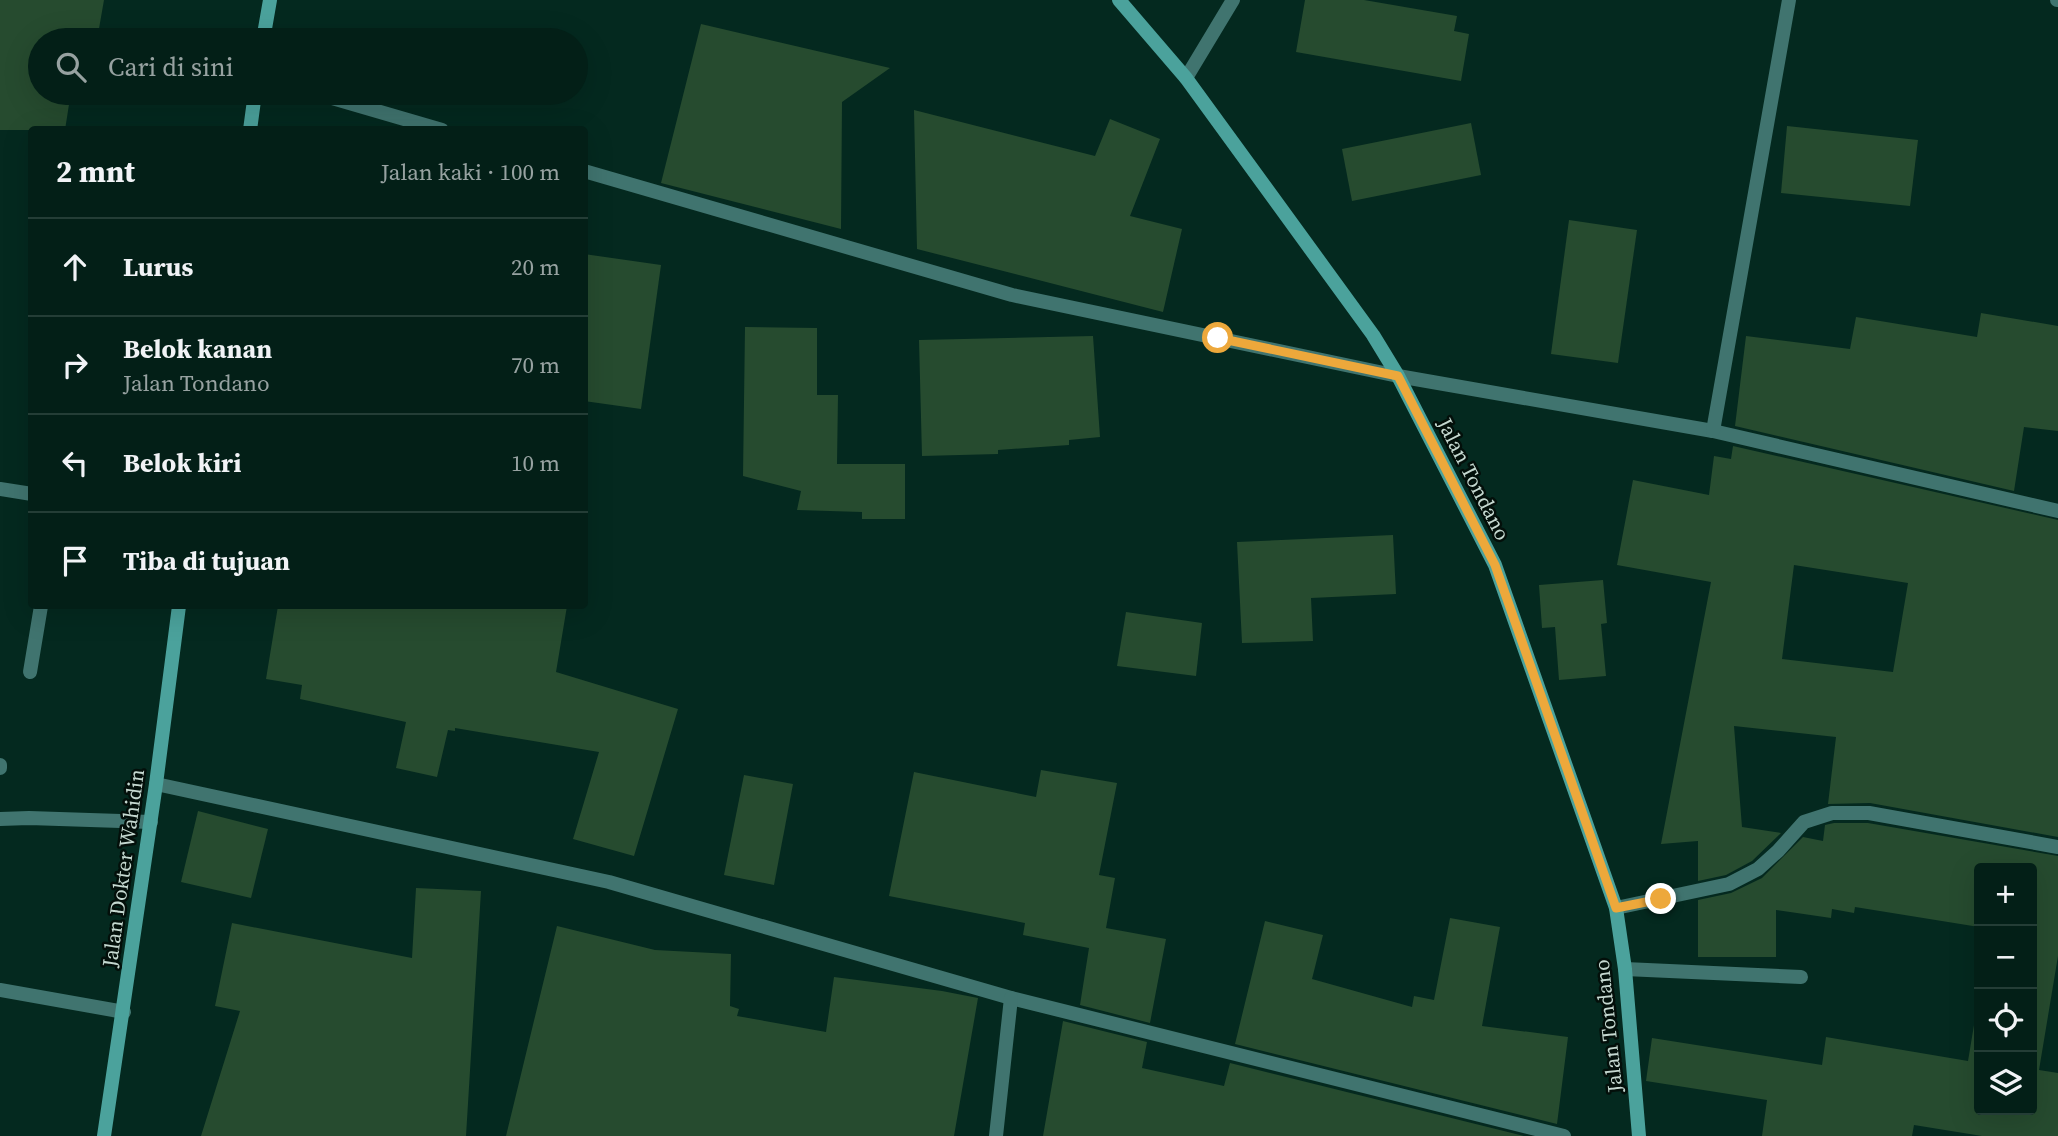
<!DOCTYPE html>
<html lang="id">
<meta charset="utf-8">
<style>
body{margin:0;font-family:"Source Serif 4",serif;background:#112c24;color:#f1f3f6}
.controls{position:absolute;right:21px;bottom:21px;display:grid;overflow:hidden;border-radius:7px;box-shadow:0 7px 28px #0002}
.controls button{width:63px;height:63px;display:grid;place-items:center;padding:0;border:0;border-bottom:2px solid #243d36;background:#031f17;color:#f1f3f6;font:35px sans-serif}
.stop{position:absolute;width:21px;height:21px;margin:-16px;border:5px solid #eda83b;border-radius:50%;background:#fff}
.stop.end{background:#eda83b;border-color:#fff;box-shadow:0 2px 7px #0008}
.list{margin:0;padding:0;list-style:none}
h2{display:flex;justify-content:space-between;align-items:center;height:91px;margin:0;padding:0 28px;font-size:30px}
h2 small{font-size:23px;font-weight:400;color:#97a2a1}
.list li{display:grid;grid-template-columns:46px 1fr auto;gap:21px;align-items:center;box-sizing:border-box;height:98px;padding:0 28px;border-top:2px solid #243d36}
.list b{display:block;font-size:26px;white-space:nowrap}
.list p{margin:0;font-size:23px;white-space:nowrap;color:#97a2a1}
.list em{font-size:23px;font-style:normal;color:#97a2a1}
.icon{flex:none;width:38px;height:38px;fill:none;stroke:currentColor;stroke-width:2;stroke-linecap:round;stroke-linejoin:round}
.map{position:relative;flex:none;width:2058px;height:1136px;overflow:hidden}
.search{position:absolute;background:#031f17;box-shadow:0 7px 28px #0002;left:28px;top:28px;width:560px;height:77px;display:flex;align-items:center;gap:18px;box-sizing:border-box;padding:0 24px;border-radius:38px;color:#97a2a1;font-size:26px}
.panel{position:absolute;background:#031f17;box-shadow:0 7px 28px #0002;left:28px;top:126px;width:560px;height:483px;border-radius:7px}
.map>svg:first-child{display:block}
.building{fill:#264b2f;fill-rule:evenodd}
.lines{fill:none;stroke-linecap:round;stroke-linejoin:round}
.lane{stroke:#40746f;stroke-width:14}
.street{stroke:#40746f;stroke-width:14}
.secondary{stroke:#4ba29c;stroke-width:14}
.route{stroke:#eda83b;stroke-width:9}
.labels{text-anchor:middle;dominant-baseline:central;stroke-width:5;stroke-linejoin:round;paint-order:stroke}
.street-label{font-size:21px;fill:#c5d8d0;stroke:#030f0a}
</style>
<div class="map">
<svg width="2058" height="1136" viewBox="0 0 2058 1136">
<rect width="100%" height="100%" fill="#04291f"/>
<g class="building">
<polygon points="0,0 104,0 97,40 40,40 40,93 114,93 113,103 70,98 65,130 0,130"/>
<polygon points="1305,0 1364,0 1457,16 1454,31 1469,34 1461,81 1296,52"/>
<polygon points="701,24 890,68 842,102 841,229 661,183"/>
<polygon points="914,110 1095,156 1110,119 1160,139 1130,216 1182,229 1163,312 917,249"/>
<polygon points="1471,123 1481,175 1352,201 1342,149"/>
<polygon points="1787,126 1918,140 1910,206 1781,193"/>
<polygon points="1569,220 1637,230 1618,363 1551,354"/>
<polygon points="584,254 661,265 641,409 584,401"/>
<polygon points="1981,313 2058,326 2058,431 2024,427 2014,491 1735,426 1746,336 1850,349 1856,317 1977,337"/>
<polygon points="745,327 817,328 817,395 838,395 837,464 905,464 905,519 862,519 862,512 797,510 801,491 743,476"/>
<polygon points="1093,336 1100,437 1069,440 1069,445 998,450 998,454 922,456 919,340"/>
<path d="M1733 446 2058 520V837L1870 803 1828 804 1836 737 1734 726 1742 827 1781 833 1752 861 1726 875 1698 881V841L1661 844 1711 582 1617 565 1633 480 1709 495 1714 456 1731 459ZM1794 565 1908 583 1893 672 1782 659Z"/>
<polygon points="1393,535 1396,594 1311,598 1313,641 1242,643 1237,542"/>
<polygon points="1603,580 1607,623 1601,624 1606,676 1559,680 1555,627 1542,628 1539,585"/>
<polygon points="278,606 567,606 556,672 678,709 634,856 573,839 599,752 455,728 455,731 448,730 437,777 396,768 406,722 300,699 302,685 266,679"/>
<polygon points="1126,612 1202,623 1196,676 1117,666"/>
<polygon points="1041,770 1117,783 1099,875 1115,878 1106,928 1166,939 1150,1023 1080,1005 1089,948 1023,935 1025,923 889,896 914,772 1036,797"/>
<polygon points="744,775 793,784 774,885 724,875"/>
<polygon points="198,811 268,829 251,898 181,882"/>
<polygon points="1834,823 1868,823 2058,856 2058,956 2039,1070 2058,1073 2058,1136 1982,1136 1914,1125 1912,1136 1762,1136 1767,1100 1646,1081 1652,1038 1822,1065 1826,1037 1968,1061 1979,995 1979,1110 2032,1110 2032,868 1979,868 1979,927 1855,907 1854,913 1832,909 1831,918 1776,910 1776,957 1698,957 1698,900 1731,893 1762,878 1803,837 1823,841 1825,825"/>
<polygon points="416,888 481,891 466,1136 201,1136 240,1011 215,1006 232,923 412,958"/>
<polygon points="1450,918 1500,927 1482,1026 1568,1037 1557,1124 1235,1044 1265,921 1323,935 1312,979 1412,1007 1414,996 1434,1000"/>
<polygon points="557,926 655,950 731,954 730,1006 739,1009 737,1016 826,1032 834,977 942,991 978,998 954,1136 506,1136"/>
<polygon points="1063,1021 1147,1042 1142,1068 1224,1086 1230,1063 1524,1136 1043,1136"/>
</g>
<g class="lines">
<g class="lane">
<polyline points="0,489 32,494"/>
<polyline points="30,672 41,606"/>
<polyline points="0,765 0,768"/>
<polyline points="0,819 29,818 151,822"/>
<polyline points="1625,969 1801,977"/>
</g>
<g class="street">
<polyline points="2057,0 2058,0"/>
<polyline points="1186,78 1233,0"/>
<polyline points="315,93 442,130"/>
<polyline points="584,171 1012,295 1398,376 1713,431 2058,511"/>
<polyline points="1713,431 1789,0"/>
<polyline points="156,784 609,882 1011,998 1564,1136"/>
<polyline points="1616,908 1729,884 1758,869 1778,851 1804,822 1832,813 1869,813 2058,847"/>
<polyline points="0,990 124,1012"/>
<polyline points="996,1136 1011,998"/>
</g>
<g class="secondary">
<polyline points="1119,0 1186,78 1373,335 1398,376 1495,565 1616,908 1625,969 1639,1136"/>
<polyline points="263,40 270,0"/>
<polyline points="250,130 255,93"/>
<polyline points="104,1136 156,784 179,606"/>
</g>
</g>
<g class="lines">
<polyline class="route" points="1218,338 1398,376 1495,565 1616,908 1661,899"/>
</g>
<g class="labels">
<g class="street-label">
<text transform="translate(1474 479) rotate(63)">Jalan Tondano</text>
<text transform="translate(123 868) rotate(-82)">Jalan Dokter Wahidin</text>
<text transform="translate(1608 1026) rotate(-96)">Jalan Tondano</text>
</g>
</g>
</svg>
<div class="controls">
<button>+</button>
<button>−</button>
<button><svg class="icon" aria-label="locate" viewBox="0 0 24 24"><circle cx="12" cy="12" r="6"/><path d="M12 2v4M12 18v4M2 12h4M18 12h4"/></svg></button>
<button><svg class="icon" aria-label="layers" viewBox="0 0 24 24"><path d="M12 4l9 5-9 5-9-5zM3 14l9 5 9-5"/></svg></button>
</div>
<div class="stop" style="left:1218px;top:338px"></div>
<div class="stop end" style="left:1661px;top:899px"></div>
<div class="search"><svg class="icon" aria-label="search" viewBox="0 0 24 24"><circle cx="10" cy="10" r="6"/><path d="M15 15l6 6"/></svg>Cari di sini</div>
<section class="panel">
<h2>2 mnt<small>Jalan kaki · 100 m</small></h2>
<ul class="list">
<li><svg class="icon" aria-label="ahead" viewBox="0 0 24 24"><path d="M12 20V5M6 11l6-6 6 6"/></svg><div><b>Lurus</b></div><em>20 m</em></li>
<li><svg class="icon" aria-label="right" viewBox="0 0 24 24"><path d="M7 20v-9h11M14 6l5 5-5 5"/></svg><div><b>Belok kanan</b><p>Jalan Tondano</p></div><em>70 m</em></li>
<li><svg class="icon" aria-label="left" viewBox="0 0 24 24"><path d="M17 20v-9H6M10 6l-5 5 5 5"/></svg><div><b>Belok kiri</b></div><em>10 m</em></li>
<li><svg class="icon" aria-label="arrive" viewBox="0 0 24 24"><path d="M6 21V4h12l-3 4 3 4H6"/></svg><div><b>Tiba di tujuan</b></div></li>
</ul>
</section>
</div>
